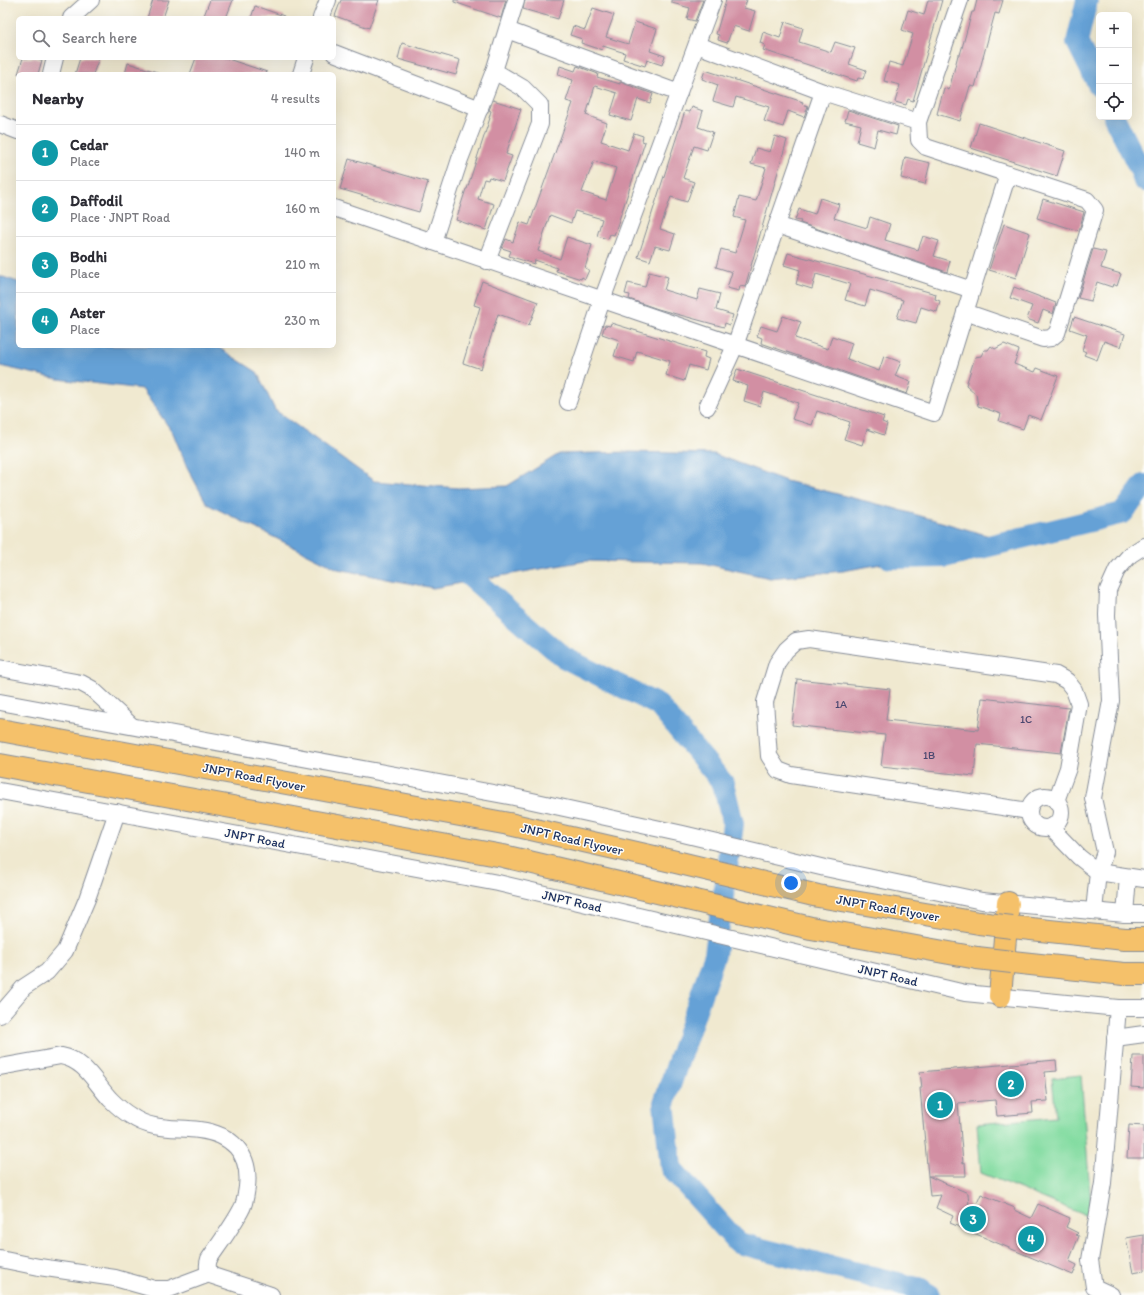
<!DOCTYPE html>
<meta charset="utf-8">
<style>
body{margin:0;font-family:Itim,sans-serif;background:#f2f2f3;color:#2b2b33}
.controls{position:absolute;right:12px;top:12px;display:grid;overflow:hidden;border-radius:6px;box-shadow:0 4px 16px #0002}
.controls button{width:36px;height:36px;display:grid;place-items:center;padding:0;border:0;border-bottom:1px solid #e1e1e2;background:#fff;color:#2b2b33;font:20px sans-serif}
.you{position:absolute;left:791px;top:883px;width:14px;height:14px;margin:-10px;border:3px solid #fff;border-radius:50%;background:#1a73e8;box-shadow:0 0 0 6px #1a73e833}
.badge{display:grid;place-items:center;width:26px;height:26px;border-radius:50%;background:#b5179e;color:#fff;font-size:13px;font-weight:700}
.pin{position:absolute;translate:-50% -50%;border:2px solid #fff;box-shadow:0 1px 4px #0006}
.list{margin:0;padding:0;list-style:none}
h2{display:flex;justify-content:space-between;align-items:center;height:52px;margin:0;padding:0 16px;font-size:17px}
h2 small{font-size:13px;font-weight:400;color:#7c7c81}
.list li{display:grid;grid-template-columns:26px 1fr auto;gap:12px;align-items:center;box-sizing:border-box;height:56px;padding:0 16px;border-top:1px solid #e1e1e2}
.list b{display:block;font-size:15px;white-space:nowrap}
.list p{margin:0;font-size:13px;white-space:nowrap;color:#7c7c81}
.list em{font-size:13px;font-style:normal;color:#7c7c81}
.icon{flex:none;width:22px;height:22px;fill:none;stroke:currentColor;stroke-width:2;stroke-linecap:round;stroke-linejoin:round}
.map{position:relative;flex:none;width:1144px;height:1295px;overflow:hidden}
.search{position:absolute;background:#fff;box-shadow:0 4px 16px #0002;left:16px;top:16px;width:320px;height:44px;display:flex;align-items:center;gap:10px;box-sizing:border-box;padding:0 14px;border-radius:6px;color:#7c7c81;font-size:15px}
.panel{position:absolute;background:#fff;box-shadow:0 4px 16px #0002;left:16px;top:72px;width:320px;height:276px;border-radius:6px}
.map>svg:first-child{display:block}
.green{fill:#83dca1;stroke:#4f8680}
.water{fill:#65a1d6;stroke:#40689a}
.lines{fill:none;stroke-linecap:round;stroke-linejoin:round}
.river{stroke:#65a1d6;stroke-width:22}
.building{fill:#d28fa3;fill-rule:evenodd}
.minor-casing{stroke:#868c97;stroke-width:18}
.highway-casing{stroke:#868c97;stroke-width:24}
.minor{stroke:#fff;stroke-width:16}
.highway{stroke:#f5c16b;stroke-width:22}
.highway-bridge-casing{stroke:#868c97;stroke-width:24;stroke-linecap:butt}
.highway-bridge{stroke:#f5c16b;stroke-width:22}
.labels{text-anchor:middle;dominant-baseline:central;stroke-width:3;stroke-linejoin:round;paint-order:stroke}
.number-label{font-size:11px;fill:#49476f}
.street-label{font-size:13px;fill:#1b2f5e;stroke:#fdfcf7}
</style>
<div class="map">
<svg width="1144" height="1295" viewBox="0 0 1144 1295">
<rect width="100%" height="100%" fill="#fdfcf7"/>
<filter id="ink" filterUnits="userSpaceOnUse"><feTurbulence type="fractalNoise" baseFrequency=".025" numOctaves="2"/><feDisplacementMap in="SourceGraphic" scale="8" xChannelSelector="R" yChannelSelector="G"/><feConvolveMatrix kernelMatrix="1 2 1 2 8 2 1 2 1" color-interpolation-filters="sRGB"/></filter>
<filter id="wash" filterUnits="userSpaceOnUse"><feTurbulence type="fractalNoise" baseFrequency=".012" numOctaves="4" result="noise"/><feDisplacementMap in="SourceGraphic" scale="16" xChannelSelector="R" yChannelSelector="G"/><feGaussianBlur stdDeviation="0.9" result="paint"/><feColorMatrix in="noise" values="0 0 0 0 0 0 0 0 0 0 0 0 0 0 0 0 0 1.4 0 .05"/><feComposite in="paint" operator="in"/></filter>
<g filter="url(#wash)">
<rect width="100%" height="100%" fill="#f0e9d0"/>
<polygon class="green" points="1081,1075 1092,1218 981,1173 977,1124 1056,1117 1052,1078"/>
<polygon class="water" points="0,276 18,282 18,346 216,346 257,372 275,410 374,481 458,488 507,486 559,454 628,452 714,454 786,481 893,508 1007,541 843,571 770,578 702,563 585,561 433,588 338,569 207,504 187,467 173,433 142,389 58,379 0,366"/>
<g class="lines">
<g class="river">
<polyline points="1087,0 1077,42 1099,86"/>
<polyline points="1114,117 1140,169 1144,181"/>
<polyline points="890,558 944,557 1123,513 1144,485"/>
<polyline points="452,561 563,657 658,705 723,783 733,824 715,954 664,1103 671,1168 738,1243 921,1289 929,1295"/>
</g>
</g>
<g id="blocks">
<g class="building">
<polygon points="153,0 169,0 163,18 147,18"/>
<polygon points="210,0 233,0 226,18 203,18"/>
<polygon points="341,0 379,0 369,28 335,16"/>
<polygon points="454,0 506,0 501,18 454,2"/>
<polygon points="525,0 564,0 558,19 523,9"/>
<polygon points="672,0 703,0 695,21 687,19 690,8 672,3"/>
<polygon points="726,0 747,0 744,8 755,11 749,31 733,26 727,43 718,40 719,35 716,34"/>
<polygon points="928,0 942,0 913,101 908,99 906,105 895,102 900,85 884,81 889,62 903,66 913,34 902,30 908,10 924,15"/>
<polygon points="977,0 1003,0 999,14 995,13 975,87 970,86 960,121 937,114 944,88 949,90 958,55 960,55 972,12 974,12"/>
<polygon points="255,6 284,16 284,18 251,18"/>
<polygon points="593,8 614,15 606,37 628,44 635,22 657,29 650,51 665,56 662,65 647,60 645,66 623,59 625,53 603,46 602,50 581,43 582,39 570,35 573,26 585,30"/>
<polygon points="785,22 803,28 799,42 831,52 835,42 855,48 849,64 866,70 863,79 858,78 857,81 763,50 765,45 760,43 763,32 780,38"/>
<polygon points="402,43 460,60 456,75 398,59"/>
<polygon points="23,58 35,58 42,60 38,74 18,74"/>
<polygon points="80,58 99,58 93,74 75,74"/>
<polygon points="196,58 225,58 267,72 266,74 190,74"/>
<polygon points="128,63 157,72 157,74 125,74"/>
<path d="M560 66 575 71 577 66 598 74 597 77 620 84V82L653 94 650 103 638 99 631 121 610 115 617 93 595 86 586 115 607 123 601 141 628 150 634 133 643 136 642 141 645 142 614 235 610 234 608 239 597 236 602 219 575 211 571 223 550 215 538 251 560 259 567 237 592 245 585 268 589 270 585 279 582 277 581 279 556 271 557 268 535 260 534 264 509 256 511 251 502 248 506 239 513 242 520 222 529 225 573 103 566 101 573 80 558 75ZM594 161 616 168 606 200 582 192Z"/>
<polygon points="705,70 803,102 802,104 808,106 804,117 788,111 783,127 764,121 769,107 736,97 733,107 713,101 718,85 702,79"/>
<polygon points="493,100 521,109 506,154 512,156 503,181 489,177 488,180 484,179 478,199 494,204 486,230 456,220 466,189 467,189 490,118 489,118 491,111 489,110"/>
<polygon points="692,107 703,111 698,127 713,132 707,150 694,146 683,178 694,182 687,202 671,197 660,229 675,234 670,250 655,246 650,261 638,257 685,111 690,112"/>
<polygon points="848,110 898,126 896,135 878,130 874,147 857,142 861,125 845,121"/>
<polygon points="979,123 1065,151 1057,176 971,148"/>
<polygon points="775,136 787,140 745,287 740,286 739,291 727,288 732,272 716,267 721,249 735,253 745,220 734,217 739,197 756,201 766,168 751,164 756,148 770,152"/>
<polygon points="905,157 930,163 925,184 901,178"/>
<polygon points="349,159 428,182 419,212 340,189"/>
<polygon points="820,198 839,204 834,218 867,228 870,217 890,224 885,240 918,250 923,236 939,241 934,256 950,261 947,272 800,223 801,221 795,220 799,209 815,214"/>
<polygon points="1043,199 1084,212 1079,231 1037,218"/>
<polygon points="1004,224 1030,233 1016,278 989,270"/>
<polygon points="1093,249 1106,252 1101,268 1121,274 1117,286 1113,284 1112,287 1097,282 1091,301 1078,298"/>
<polygon points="788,253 936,294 935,299 940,301 937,312 921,307 916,323 897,318 903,300 870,290 865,306 845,300 850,284 816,274 812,289 796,284 800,270 784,265"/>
<polygon points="649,272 668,277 664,290 697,300 700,289 720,294 716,310 733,315 730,325 725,323 724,327 658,309 629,299 630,295 625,294 628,283 645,287"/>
<polygon points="482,281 538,302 529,325 498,314 481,369 463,363 480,307 474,305"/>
<polygon points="1014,287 1056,303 1053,314 1043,310 1038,323 1027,319 1032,306 1010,298"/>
<polygon points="783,316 801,322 795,338 828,349 832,336 852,343 847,359 879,371 884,356 901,362 895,376 911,382 907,394 761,343 762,338 757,336 761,326 777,331"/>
<polygon points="1074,317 1125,334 1121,347 1104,341 1097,360 1084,355 1086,352 1082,350 1087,335 1070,329"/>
<polygon points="611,323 705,352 704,357 709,359 706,370 689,365 684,381 666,375 670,361 637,351 634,362 614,356 619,340 602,334 605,325 610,326"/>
<polygon points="1004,344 1019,350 1014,364 1035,372 1037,368 1058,376 1041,420 1028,415 1023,429 999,421 1001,414 978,406 976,394 966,385 975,357 981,356 984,350 988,350 991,346 995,349"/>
<polygon points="737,369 884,417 882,422 887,424 884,435 867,429 862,445 844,439 850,422 817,411 812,425 792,419 798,403 764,392 760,406 744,401 748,386 733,381"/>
<polygon points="797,679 890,689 886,720 978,730 982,698 1069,708 1061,753 977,744 974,776 881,766 885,735 792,725"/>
<polygon points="1133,1056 1144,1056 1144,1088 1131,1087"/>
<polygon points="1056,1060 1057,1071 1045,1072 1048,1101 1032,1102 1033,1113 997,1116 995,1100 958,1103 963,1163 965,1162 966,1176 928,1176 920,1088 922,1088 920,1072"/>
<polygon points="1129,1125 1144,1126 1144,1158 1127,1158"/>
<polygon points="928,1176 968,1193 970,1220 981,1194 1015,1208 1014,1210 1031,1218 1038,1204 1070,1218 1066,1227 1078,1233 1076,1235 1079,1236 1069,1261 1077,1265 1073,1275 950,1223 953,1216 936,1208 941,1195 930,1196"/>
<polygon points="1144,1235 1144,1271 1133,1273 1126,1238"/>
</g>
</g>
</g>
<g filter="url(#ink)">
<use href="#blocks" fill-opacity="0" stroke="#868c97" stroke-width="1"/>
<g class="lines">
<defs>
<g id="minor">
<polyline points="960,0 918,122 919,140 926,147 1087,200 1095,210 1057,333 1051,338 1043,339 965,312"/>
<polyline points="71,18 91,0"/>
<polyline points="321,18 328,0"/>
<polyline points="507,30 679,93"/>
<polyline points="697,45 823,92 918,122"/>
<polyline points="334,53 480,109"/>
<polyline points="51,74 55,58"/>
<polyline points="301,74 306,58"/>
<polyline points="0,124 18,131"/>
<polyline points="334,208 934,413 1008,174"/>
<polyline points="777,225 972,290"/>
<polyline points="433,242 460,159 494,71"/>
<polyline points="487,261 540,124 540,105 523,88 494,71 516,0"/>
<polyline points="568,402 602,300 713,0"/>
<polyline points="707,407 735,346 823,92"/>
<polyline points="0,668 81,683 92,689 132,726"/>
<polyline points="0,702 514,797 683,834 825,868 982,901 1125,914 1144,914"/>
<polyline points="0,791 498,883 965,993 1118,1008 1144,1008"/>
<circle cx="1045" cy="812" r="16"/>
<polyline points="1029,811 791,775 778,770 769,756 765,702 777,663 786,650 796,641 809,639 1056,675 1067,681 1074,690 1079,704 1068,768 1056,801"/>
<polyline points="1050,827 1079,857 1098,872 1144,879"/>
<polyline points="1094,911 1098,872 1105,852 1093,798 1111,701 1107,615 1108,590 1117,570 1130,555 1144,546"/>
<polyline points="1125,914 1128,877"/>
<polyline points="0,1015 24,987 47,972 65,951 87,899 117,812"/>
<polyline points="1115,1038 1144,1034"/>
<path d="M0 1067 61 1056C85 1060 95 1083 110 1099 116 1105 124 1112 131 1116 152 1131 175 1127 199 1130 231 1134 251 1153 247 1187 246 1194 245 1204 241 1210 232 1227 220 1243 209 1259 207 1265 207 1272 213 1276L271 1295"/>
<polyline points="0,1259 39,1267 115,1278 154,1289 169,1289 209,1274"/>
<polyline points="1111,1295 1094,1287 1090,1260 1103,1183 1118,1008"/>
</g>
<g id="highway">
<polyline points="0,730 509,824 676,862 818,896 979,923"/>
<polyline points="0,765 503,856 811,928 977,958"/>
<polyline points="1012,927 1125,939 1144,939"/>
<polyline points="1012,962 1124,974 1144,974"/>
<polyline points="1000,996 1008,903"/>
</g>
</defs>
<use href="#minor" class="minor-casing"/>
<use href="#highway" class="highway-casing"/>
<use href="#minor" class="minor"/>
<use href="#highway" class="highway"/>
<defs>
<g id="highway-bridge">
<polyline points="979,923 1012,927"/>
<polyline points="977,958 1012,962"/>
</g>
</defs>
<use href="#highway-bridge" class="highway-bridge-casing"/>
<use href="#highway-bridge" class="highway-bridge"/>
</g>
</g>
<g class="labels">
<g class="number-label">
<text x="841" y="704">1A</text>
<text x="1026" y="719">1C</text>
<text x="929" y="755">1B</text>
</g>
<g class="street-label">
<text transform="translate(254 777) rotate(11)">JNPT Road Flyover</text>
<text transform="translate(255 838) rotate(11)">JNPT Road</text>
<text transform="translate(572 839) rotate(13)">JNPT Road Flyover</text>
<text transform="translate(572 901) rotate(13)">JNPT Road</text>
<text transform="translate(888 908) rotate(10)">JNPT Road Flyover</text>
<text transform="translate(888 975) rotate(13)">JNPT Road</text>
</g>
</g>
</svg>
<div class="controls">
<button>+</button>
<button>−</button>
<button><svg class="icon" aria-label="locate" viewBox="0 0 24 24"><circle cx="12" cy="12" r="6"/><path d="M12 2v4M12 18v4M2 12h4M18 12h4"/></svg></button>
</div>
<div class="you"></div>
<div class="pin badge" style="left:940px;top:1105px;background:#0f9aa8">1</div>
<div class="pin badge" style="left:1011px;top:1084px;background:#0f9aa8">2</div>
<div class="pin badge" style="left:973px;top:1219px;background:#0f9aa8">3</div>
<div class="pin badge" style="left:1031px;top:1239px;background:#0f9aa8">4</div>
<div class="search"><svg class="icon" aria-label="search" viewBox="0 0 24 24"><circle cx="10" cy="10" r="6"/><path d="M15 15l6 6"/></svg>Search here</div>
<section class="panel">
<h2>Nearby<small>4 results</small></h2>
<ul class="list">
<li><span class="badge" style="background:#0f9aa8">1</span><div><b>Cedar</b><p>Place</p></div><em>140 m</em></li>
<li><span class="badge" style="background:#0f9aa8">2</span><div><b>Daffodil</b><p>Place · JNPT Road</p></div><em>160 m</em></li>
<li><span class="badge" style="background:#0f9aa8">3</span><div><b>Bodhi</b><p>Place</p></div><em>210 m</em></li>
<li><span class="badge" style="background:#0f9aa8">4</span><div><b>Aster</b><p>Place</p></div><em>230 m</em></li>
</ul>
</section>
</div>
